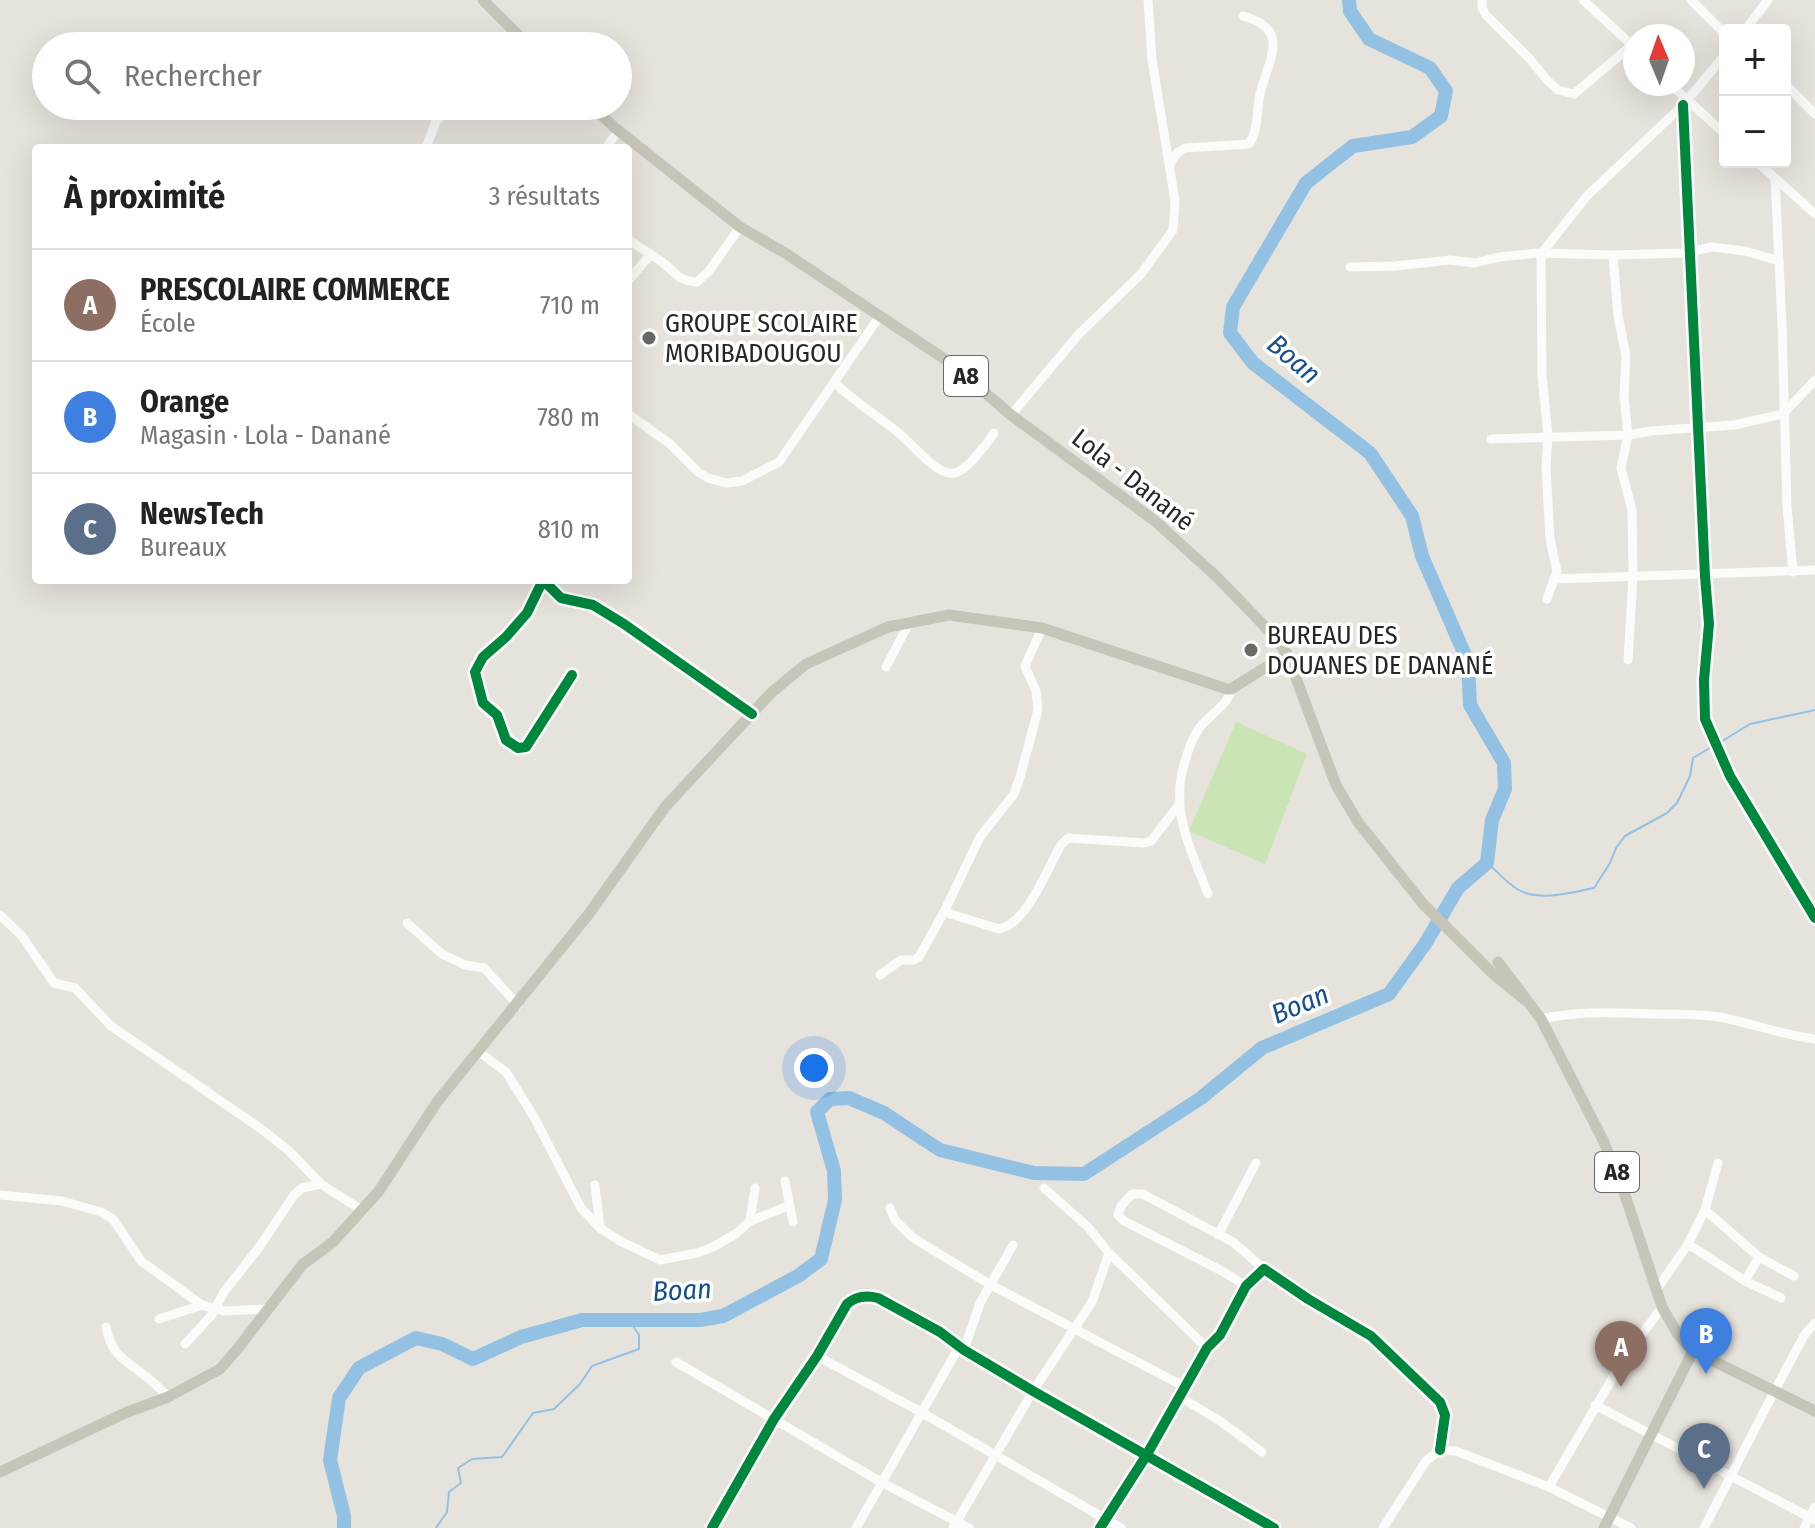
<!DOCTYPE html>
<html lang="fr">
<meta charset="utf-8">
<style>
body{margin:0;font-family:"Fira Sans Condensed",sans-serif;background:#f6f6f6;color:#222}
.controls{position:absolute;right:24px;top:24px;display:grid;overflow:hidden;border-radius:8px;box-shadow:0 8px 32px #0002}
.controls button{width:72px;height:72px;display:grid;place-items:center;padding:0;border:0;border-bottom:2px solid #e0e0e0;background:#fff;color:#222;font:40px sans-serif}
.compass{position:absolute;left:1623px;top:24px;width:72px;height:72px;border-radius:50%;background:#fff;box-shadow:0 8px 32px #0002;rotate:358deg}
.you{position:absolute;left:814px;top:1068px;width:28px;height:28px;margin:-20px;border:6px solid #fff;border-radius:50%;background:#1a73e8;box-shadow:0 0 0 12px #1a73e833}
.badge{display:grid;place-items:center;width:52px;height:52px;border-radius:50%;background:#6a6966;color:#fff;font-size:26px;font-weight:700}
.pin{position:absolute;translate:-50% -66px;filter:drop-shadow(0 2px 4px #0008)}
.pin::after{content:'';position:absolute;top:42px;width:28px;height:24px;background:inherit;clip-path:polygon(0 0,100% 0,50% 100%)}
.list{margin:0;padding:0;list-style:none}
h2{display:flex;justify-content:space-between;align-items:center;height:104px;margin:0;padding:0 32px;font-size:34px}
h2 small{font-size:26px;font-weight:400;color:#767676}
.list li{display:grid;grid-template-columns:52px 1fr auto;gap:24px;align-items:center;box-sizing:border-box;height:112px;padding:0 32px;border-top:2px solid #e0e0e0}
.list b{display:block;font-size:30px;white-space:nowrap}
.list p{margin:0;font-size:26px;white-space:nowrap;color:#767676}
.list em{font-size:26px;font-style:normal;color:#767676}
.icon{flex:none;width:44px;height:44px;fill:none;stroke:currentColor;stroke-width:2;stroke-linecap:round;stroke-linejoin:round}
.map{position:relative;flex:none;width:1815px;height:1528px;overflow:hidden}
.search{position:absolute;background:#fff;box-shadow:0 8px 32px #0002;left:32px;top:32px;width:600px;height:88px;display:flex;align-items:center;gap:20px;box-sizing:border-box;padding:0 28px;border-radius:44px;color:#767676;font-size:30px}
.panel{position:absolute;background:#fff;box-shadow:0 8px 32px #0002;left:32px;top:144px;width:600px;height:440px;border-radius:8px}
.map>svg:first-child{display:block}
.pitch{fill:#cae4b4}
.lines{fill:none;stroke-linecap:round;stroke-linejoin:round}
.stream{stroke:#93c1e3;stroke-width:2}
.river{stroke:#93c1e3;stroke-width:14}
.minor{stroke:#fbfbfa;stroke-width:9}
.major{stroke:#c6c5b8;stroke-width:11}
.cycleway-casing{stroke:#fff;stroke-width:15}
.cycleway{stroke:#00873e;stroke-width:10}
.poi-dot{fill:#6a6966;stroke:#fff;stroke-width:3}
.labels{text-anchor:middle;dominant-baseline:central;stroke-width:7;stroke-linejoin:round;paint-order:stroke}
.shield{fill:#fff;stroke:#686868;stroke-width:2}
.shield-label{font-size:24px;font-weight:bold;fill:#272727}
.poi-label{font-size:26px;fill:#272727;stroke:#fff;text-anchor:start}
.street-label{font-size:26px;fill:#272727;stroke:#fff}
.water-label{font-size:28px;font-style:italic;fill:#15508c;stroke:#fff}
</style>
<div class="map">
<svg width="1815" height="1528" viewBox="0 0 1815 1528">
<rect width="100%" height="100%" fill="#e6e3dc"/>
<polygon class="pitch" points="1236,722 1307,754 1265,864 1189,831"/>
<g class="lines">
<g class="stream">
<polyline points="1719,743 1750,724 1815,710"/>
<path d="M1487 863C1497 871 1506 882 1517 889 1538 902 1571 893 1594 888L1610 863 1616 848 1625 836 1667 813 1677 803 1690 776 1693 758 1713 746"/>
<polyline points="436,1528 447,1512 449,1492 461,1483 458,1468 472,1459 502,1457 533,1413 554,1409 580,1384 592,1366 639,1349 639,1335 628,1319"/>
</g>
<polyline class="river" points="344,1528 344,1516 330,1460 339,1398 359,1368 416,1338 442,1344 473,1359 521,1337 582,1320 700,1320 723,1316 798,1276 821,1259 835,1200 834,1171 817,1112 830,1099 849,1098 884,1113 940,1150 1034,1173 1084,1174 1201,1098 1262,1048 1389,994 1425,944 1458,888 1487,863 1492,820 1505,789 1504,763 1470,705 1468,662 1422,556 1412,516 1370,453 1253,363 1230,333 1233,307 1306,183 1353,146 1412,137 1441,116 1446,91 1430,68 1369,39 1350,11 1349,0"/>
<g class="minor">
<polyline points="1482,0 1482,8 1486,15 1529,58 1547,80 1558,90 1574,94 1632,45"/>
<polyline points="1583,0 1635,48"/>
<polyline points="1691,0 1725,34"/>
<polyline points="1745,30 1768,0"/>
<polyline points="510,46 517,34"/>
<polyline points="1670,84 1725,134"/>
<polyline points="1785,84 1815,114"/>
<polyline points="1683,105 1705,576 1709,624 1704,680 1705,719 1730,776 1815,918"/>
<polyline points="426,148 436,121 452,106"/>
<polyline points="606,148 618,131"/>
<polyline points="1757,162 1815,214"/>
<path d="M1170 164 1177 153 1185 148 1249 144C1259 129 1256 112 1260 94 1267 62 1293 29 1243 16"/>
<polyline points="1775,178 1782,325 1787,507 1793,572"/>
<path d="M628 239C639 247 651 254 662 262 676 272 677 281 697 282L709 271 740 227"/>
<polyline points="1350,267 1395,266 1450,260 1475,263 1499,257 1538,253 1613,255"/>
<polyline points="628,281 650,255"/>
<path d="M835 383C854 401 874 414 895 430 908 440 919 454 932 464 938 469 947 475 955 473 967 470 987 444 994 433"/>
<polyline points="628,414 669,443 698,472 708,478 726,483 742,481 779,462 879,317"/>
<polyline points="1011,415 1078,335 1141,274 1173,230 1175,201 1152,60 1148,0"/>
<polyline points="1491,439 1628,435 1651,431 1734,425 1783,414 1815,380"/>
<polyline points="1554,579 1815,570"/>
<polyline points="1547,599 1557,571 1550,539 1546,467 1548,435 1542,376 1541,254 1586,197 1683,105 1725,55"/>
<polyline points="1628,660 1633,576 1632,510 1621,468 1628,435 1624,395 1626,356 1618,316 1613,255 1685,253 1712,247 1745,251 1779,261"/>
<polyline points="886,667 910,621"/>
<polyline points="572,675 526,747 518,748 506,740 497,715 483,703 475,672 483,657 506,637 527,613 543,580 561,598 593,605 624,624 752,714"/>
<path d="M1208 894C1189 845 1168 807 1187 755 1190 745 1194 735 1200 727 1210 714 1229 705 1231 689"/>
<path d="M944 912 999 929C1027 924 1047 869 1061 845L1068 838 1144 843 1151 841 1178 806"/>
<polyline points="0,915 22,936 54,983 75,988 111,1026 260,1128 288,1150 321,1184 363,1211"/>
<polyline points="407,923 442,954 465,965 484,968 518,1005"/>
<polyline points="880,975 901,960 914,960 919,957 944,912 980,837 1014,794 1020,777 1038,710 1036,691 1025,666 1042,628"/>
<path d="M1541 1019C1580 1010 1618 1013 1657 1014 1679 1014 1703 1014 1725 1018 1756 1025 1784 1035 1815 1039"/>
<polyline points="479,1052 506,1072 534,1117 581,1208 600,1228 620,1241 660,1260 697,1253 713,1247 737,1233 750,1221 755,1188"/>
<polyline points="785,1181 793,1222"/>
<polyline points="595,1185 600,1228"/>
<polyline points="0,1195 62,1201 101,1212 113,1219 141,1261 202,1305"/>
<polyline points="890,1208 895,1220 912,1237 941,1255 991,1285 1185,1387"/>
<polyline points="1705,1210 1759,1257"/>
<polyline points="750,1221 788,1206"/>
<polyline points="1218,1235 1256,1163"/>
<polyline points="1688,1244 1705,1210 1718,1163"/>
<polyline points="1109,1253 1207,1348"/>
<polyline points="1745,1281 1759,1257 1794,1276"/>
<polyline points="1246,1286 1222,1271 1124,1221 1118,1215 1121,1206 1132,1194 1143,1194 1233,1242 1264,1269"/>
<polyline points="1657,1289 1688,1244 1745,1281 1781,1298"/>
<polyline points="159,1319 202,1305 224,1311 268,1309"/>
<path d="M106 1327C112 1356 123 1358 144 1375 153 1381 160 1389 168 1397"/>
<polyline points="185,1344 211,1316 224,1292 260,1246 294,1195 302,1188 321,1184"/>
<polyline points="964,1350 980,1303 1013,1245"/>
<polyline points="817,1356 921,1412 1121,1528"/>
<polyline points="676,1362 881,1482 969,1528"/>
<polyline points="1180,1397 1220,1421 1262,1452"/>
<polyline points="1595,1405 1815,1520"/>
<polyline points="1549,1487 1631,1528"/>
<path d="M712 1528 774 1419 817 1356 847 1304C856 1296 866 1295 878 1298L940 1332 964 1350 1033 1391 1274 1528"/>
<polyline points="856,1528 959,1347"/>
<polyline points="953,1528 1033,1391 1092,1302 1109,1253 1088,1227 1044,1188"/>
<polyline points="1100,1528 1146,1456 1207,1348 1220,1335 1246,1286 1264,1269 1308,1299 1371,1336 1440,1402 1445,1415 1440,1450"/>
<polyline points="1383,1528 1426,1461 1440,1450 1456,1451 1549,1487 1623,1360 1662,1307"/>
<polyline points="1704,1528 1775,1390 1805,1334 1815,1323"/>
<polyline points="1804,1528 1815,1507"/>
</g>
<g class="major">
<polyline points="483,0 529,46"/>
<polyline points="592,106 614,127 740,227 785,253 952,364 1011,415 1155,521 1217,577 1273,635 1287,654 1336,785 1358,822 1423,904 1491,972 1525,1000"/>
<polyline points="1498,962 1541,1019 1603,1140 1621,1183 1662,1307 1677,1333 1693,1351 1815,1411"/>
<polyline points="0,1472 125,1413 168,1397 220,1369 239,1347 302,1265 333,1242 379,1191 437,1102 588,915 665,807 772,692 806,664 888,627 949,615 1042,628 1227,689 1231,689 1287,654"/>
<polyline points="1604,1528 1693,1351"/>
</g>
<defs>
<g id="cycleway">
<polyline points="1683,105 1705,576 1709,624 1704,680 1705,719 1730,776 1815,918"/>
<polyline points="572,675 526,747 518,748 506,740 497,715 483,703 475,672 483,657 506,637 527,613 543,580 561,598 593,605 624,624 752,714"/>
<path d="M712 1528 774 1419 817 1356 847 1304C856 1296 866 1295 878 1298L940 1332 964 1350 1033 1391 1274 1528"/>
<polyline points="1100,1528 1146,1456 1207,1348 1220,1335 1246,1286 1264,1269 1308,1299 1371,1336 1440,1402 1445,1415 1440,1450"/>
</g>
</defs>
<use href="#cycleway" class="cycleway-casing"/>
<use href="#cycleway" class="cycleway"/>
</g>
<g class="poi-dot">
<circle cx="649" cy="338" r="8"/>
<circle cx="1251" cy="650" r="8"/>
</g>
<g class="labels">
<g class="shield">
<rect x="944" y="356" width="44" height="40" rx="6"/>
<rect x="1595" y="1152" width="44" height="40" rx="6"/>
</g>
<g class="shield-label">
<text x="966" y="376">A8</text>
<text x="1617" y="1172">A8</text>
</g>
<g class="poi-label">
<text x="665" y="323">GROUPE SCOLAIRE<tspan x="665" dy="30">MORIBADOUGOU</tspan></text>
<text x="1267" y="635">BUREAU DES<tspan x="1267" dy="30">DOUANES DE DANANÉ</tspan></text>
</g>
<g class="street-label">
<text transform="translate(1133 480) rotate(38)">Lola - Danané</text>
</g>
<g class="water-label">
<text transform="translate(1294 359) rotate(40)">Boan</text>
<text transform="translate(1300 1004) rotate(-23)">Boan</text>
<text transform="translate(682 1290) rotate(-3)">Boan</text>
</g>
</g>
</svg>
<div class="controls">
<button>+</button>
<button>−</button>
</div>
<svg class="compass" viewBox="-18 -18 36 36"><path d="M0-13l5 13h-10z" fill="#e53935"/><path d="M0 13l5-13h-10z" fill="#767676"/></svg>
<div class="you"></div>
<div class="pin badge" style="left:1621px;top:1387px;background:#8d6e63">A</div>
<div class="pin badge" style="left:1706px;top:1374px;background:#3f7fe0">B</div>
<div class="pin badge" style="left:1704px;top:1489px;background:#5c6f8a">C</div>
<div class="search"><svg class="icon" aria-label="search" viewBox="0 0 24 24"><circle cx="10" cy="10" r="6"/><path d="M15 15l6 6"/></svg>Rechercher</div>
<section class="panel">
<h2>À proximité<small>3 résultats</small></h2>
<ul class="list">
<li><span class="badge" style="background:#8d6e63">A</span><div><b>PRESCOLAIRE COMMERCE</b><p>École</p></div><em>710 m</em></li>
<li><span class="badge" style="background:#3f7fe0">B</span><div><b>Orange</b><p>Magasin · Lola - Danané</p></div><em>780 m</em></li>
<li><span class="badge" style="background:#5c6f8a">C</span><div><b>NewsTech</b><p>Bureaux</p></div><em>810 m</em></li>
</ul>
</section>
</div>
